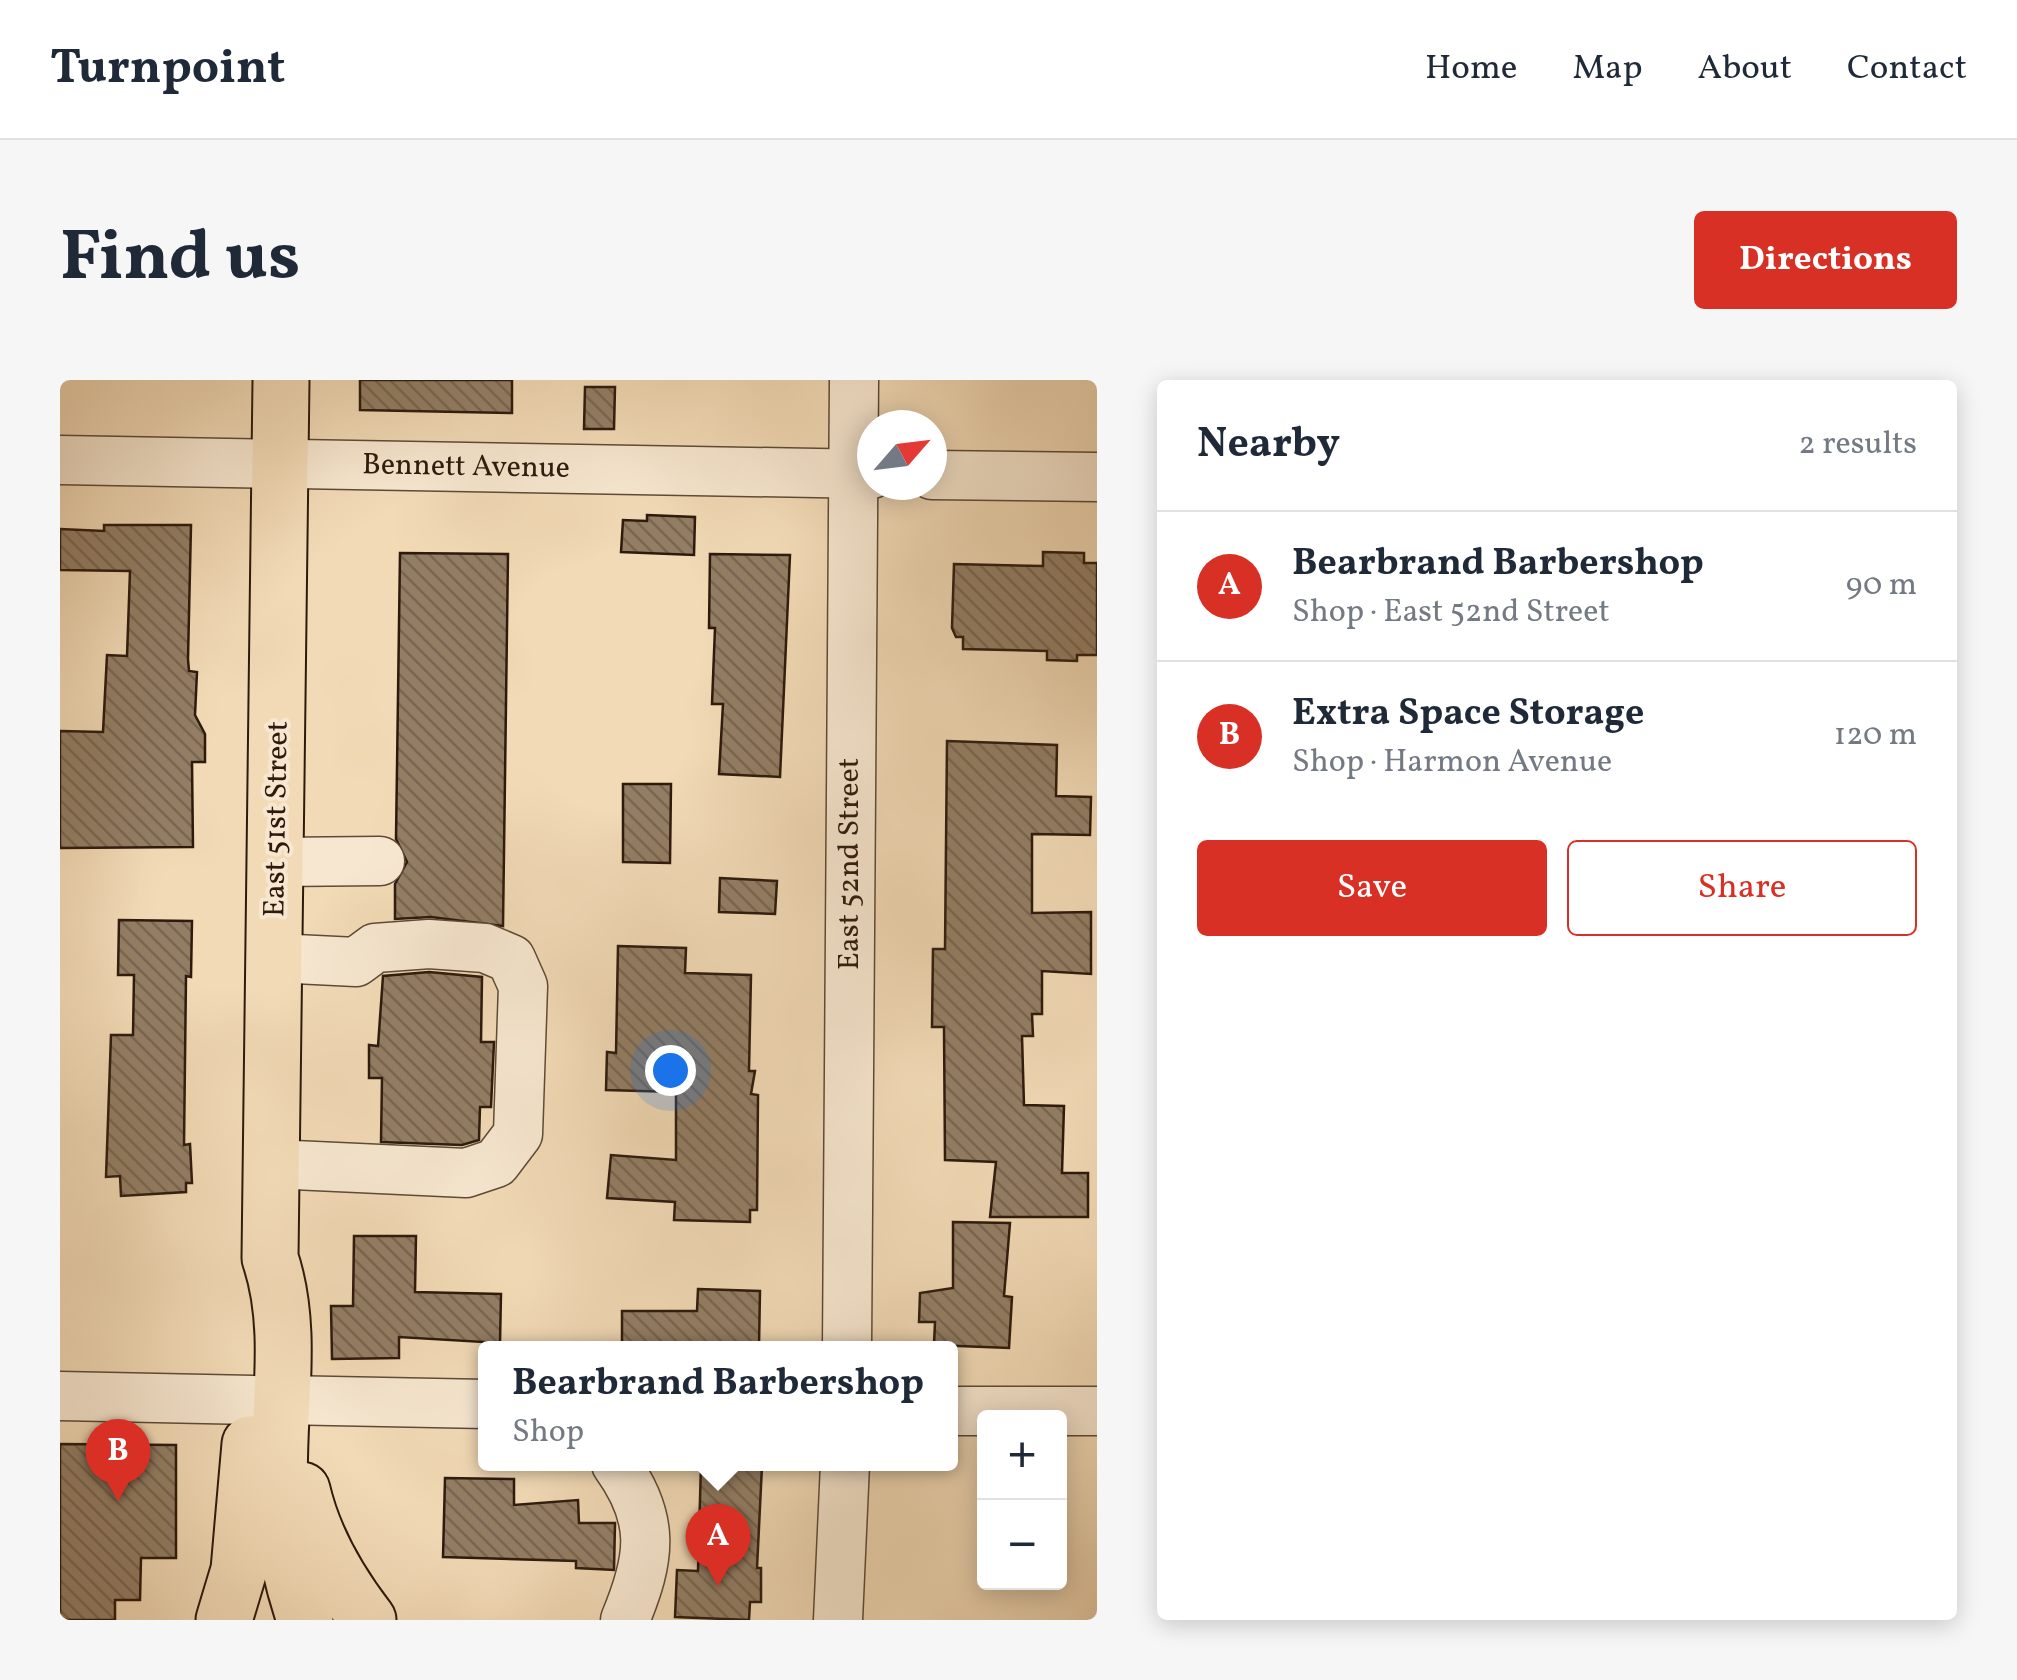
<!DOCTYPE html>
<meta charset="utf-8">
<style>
body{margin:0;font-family:Vollkorn,serif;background:#f6f6f7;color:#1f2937}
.controls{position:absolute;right:30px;bottom:30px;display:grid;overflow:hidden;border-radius:10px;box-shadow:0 5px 25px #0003}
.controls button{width:90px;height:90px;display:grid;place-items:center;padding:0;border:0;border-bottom:2px solid #e0e1e3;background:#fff;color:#1f2937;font:50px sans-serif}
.compass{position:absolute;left:797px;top:30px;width:90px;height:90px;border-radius:50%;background:#fff;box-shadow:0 5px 25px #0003;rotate:62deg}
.you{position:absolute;left:610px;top:690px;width:35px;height:35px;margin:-25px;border:8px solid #fff;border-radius:50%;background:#1a73e8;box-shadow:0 0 0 15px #1a73e833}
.badge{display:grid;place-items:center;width:65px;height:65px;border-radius:50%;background:#d93025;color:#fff;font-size:32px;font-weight:700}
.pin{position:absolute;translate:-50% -82px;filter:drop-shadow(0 2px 5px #0008)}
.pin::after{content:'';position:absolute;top:52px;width:35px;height:30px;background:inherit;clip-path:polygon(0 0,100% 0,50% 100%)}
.popup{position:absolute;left:418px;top:961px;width:480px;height:130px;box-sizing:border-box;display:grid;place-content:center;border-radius:10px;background:#fff;filter:drop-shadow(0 2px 8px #0005);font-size:32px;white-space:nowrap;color:#747a83}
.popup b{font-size:38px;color:#1f2937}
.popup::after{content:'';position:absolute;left:50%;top:100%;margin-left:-20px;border:20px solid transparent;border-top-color:#fff}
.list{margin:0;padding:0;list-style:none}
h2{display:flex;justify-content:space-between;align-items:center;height:130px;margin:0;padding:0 40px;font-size:42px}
h2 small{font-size:32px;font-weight:400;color:#747a83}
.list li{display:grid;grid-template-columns:65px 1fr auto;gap:30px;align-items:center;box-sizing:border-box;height:150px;padding:0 40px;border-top:2px solid #e0e1e3}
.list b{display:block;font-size:38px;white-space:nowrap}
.list p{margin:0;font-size:32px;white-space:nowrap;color:#747a83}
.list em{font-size:32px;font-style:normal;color:#747a83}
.actions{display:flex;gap:20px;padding:30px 40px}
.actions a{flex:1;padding:22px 0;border:2px solid #d93025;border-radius:10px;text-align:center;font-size:35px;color:#d93025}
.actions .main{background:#d93025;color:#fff}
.map{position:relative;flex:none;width:1037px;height:1240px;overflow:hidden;border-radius:10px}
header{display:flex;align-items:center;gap:60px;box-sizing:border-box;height:140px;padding:0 50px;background:#fff;border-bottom:2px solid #e0e1e3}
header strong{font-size:48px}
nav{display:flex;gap:55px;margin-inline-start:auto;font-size:35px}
.intro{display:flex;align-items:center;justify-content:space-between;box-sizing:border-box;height:240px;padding:0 60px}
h1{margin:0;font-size:70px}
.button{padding:25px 45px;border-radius:10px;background:#d93025;color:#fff;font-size:35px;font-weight:700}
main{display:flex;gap:60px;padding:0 60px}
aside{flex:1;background:#fff;border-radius:10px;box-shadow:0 5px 25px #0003}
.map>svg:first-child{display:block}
.building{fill:url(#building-back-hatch);stroke:#2d1a0d;stroke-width:2.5}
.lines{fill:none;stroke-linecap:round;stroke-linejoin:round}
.minor-casing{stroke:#5e4a37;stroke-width:51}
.major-casing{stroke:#2d1a0d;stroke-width:59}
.minor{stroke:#f7e7d0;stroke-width:48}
.major{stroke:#f2dab6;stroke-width:55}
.labels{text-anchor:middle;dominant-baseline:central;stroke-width:8;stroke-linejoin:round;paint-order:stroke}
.street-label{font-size:30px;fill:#2d1a0d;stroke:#f7e7d0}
</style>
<header>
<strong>Turnpoint</strong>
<nav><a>Home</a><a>Map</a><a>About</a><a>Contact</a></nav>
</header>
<div class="intro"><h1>Find us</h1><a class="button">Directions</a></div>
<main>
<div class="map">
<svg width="1037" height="1240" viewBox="0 0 1037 1240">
<defs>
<pattern id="building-back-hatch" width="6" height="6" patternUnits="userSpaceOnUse" patternTransform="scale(2.5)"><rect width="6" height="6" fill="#937e65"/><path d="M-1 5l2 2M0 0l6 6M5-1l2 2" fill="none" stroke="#786652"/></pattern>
</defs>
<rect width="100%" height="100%" fill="#f2dab6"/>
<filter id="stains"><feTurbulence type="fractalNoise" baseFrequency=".002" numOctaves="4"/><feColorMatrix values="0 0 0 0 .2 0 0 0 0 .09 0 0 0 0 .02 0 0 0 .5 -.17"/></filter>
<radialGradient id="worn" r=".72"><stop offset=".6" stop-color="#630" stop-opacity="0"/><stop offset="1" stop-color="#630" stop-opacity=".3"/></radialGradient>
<g class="building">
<polygon points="300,0 452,0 452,33 300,30"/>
<polygon points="525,7 555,7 554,49 524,49"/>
<polygon points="587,135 635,137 634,175 561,172 563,140 587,141"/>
<polygon points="44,145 131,145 128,279 129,291 137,292 135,335 145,354 145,382 132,382 133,467 0,468 0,351 43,352 47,275 67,276 70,191 0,190 0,149 44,151"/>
<polygon points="983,172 1024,173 1024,183 1037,183 1037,275 1017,275 1017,281 987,280 987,271 903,269 903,257 896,257 892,248 894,184 983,186"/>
<polygon points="340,173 448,174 443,546 371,537 335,539 335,504 347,482 336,459"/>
<polygon points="650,174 730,175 720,397 659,394 663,324 652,324 655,248 649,248"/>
<polygon points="887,361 997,365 996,416 1031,417 1030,455 972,454 972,533 1031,532 1031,594 982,591 982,634 972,634 973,656 962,656 964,725 1004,726 1002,793 1028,793 1028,837 930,837 936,782 885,780 884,647 872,647 873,569 885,569"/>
<polygon points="563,404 611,404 610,483 563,482"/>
<polygon points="660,498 717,501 715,534 659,532"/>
<polygon points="59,540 132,541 131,597 126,596 124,765 130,764 132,803 126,803 126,812 61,816 60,796 46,797 51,655 73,655 74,595 58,595"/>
<polygon points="558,566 626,568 625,593 691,595 689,691 695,691 691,714 698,715 697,830 690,830 690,842 614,840 615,822 547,818 551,775 616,780 616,712 546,710 547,672 556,673"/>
<polygon points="369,592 422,597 421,662 434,662 431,727 420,727 419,760 402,765 321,762 322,698 309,698 309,665 318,666 323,596"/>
<polygon points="893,842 950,843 944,916 952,917 949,968 874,965 875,942 859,942 860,913 893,908"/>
<polygon points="294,856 356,856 355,912 441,914 440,963 339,957 339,978 272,979 271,926 293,926"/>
<polygon points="638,909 700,911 699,966 562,962 562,931 637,931"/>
<polygon points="0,1064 116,1065 116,1178 81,1178 80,1220 55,1220 55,1240 0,1240"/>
<polygon points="641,1084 702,1086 697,1188 701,1188 701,1222 690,1222 689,1240 615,1237 617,1190 638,1191"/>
<polygon points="385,1098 454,1099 454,1125 518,1120 519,1143 555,1143 554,1190 516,1188 516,1181 383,1177"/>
</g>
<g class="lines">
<defs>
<g id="minor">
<polyline points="0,80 812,94"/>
<polyline points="872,95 1037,97"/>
<polyline points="216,482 320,481"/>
<polyline points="212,784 406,793 436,783 458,754 463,606 451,579 425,568 369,564 315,568 296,582 215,578"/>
<polyline points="787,968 794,0"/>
<polyline points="0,1016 193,1020"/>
<polyline points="221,1020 426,1024"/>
<polyline points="890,1031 1037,1031"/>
<path d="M556 1084C596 1139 591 1178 565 1240"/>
<polyline points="778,1240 785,1084"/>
</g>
<g id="major">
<path d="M221 0 210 878C236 954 215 1039 220 1118 222 1159 232 1201 245 1240"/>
<path d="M242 1110C253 1158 278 1201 308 1240"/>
<polyline points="164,1240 179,1190 190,1064"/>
</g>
</defs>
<use href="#minor" class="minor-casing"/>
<use href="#major" class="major-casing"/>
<use href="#minor" class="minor"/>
<use href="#major" class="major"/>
</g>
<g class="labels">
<g class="street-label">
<text transform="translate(406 87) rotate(1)">Bennett Avenue</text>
<text transform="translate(217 439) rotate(-89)">East 51st Street</text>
<text transform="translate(790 484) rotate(-90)">East 52nd Street</text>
</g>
</g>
<rect width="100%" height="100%" filter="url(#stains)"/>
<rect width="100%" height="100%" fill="url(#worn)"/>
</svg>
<div class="controls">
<button>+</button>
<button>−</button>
</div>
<svg class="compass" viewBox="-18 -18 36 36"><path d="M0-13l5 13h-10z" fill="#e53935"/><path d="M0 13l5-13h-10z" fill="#747a83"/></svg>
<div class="you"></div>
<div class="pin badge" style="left:658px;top:1206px">A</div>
<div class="popup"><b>Bearbrand Barbershop</b>Shop</div>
<div class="pin badge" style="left:58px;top:1121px">B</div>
</div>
<aside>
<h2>Nearby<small>2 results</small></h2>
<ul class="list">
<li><span class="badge">A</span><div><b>Bearbrand Barbershop</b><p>Shop · East 52nd Street</p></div><em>90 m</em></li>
<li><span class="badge">B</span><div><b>Extra Space Storage</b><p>Shop · Harmon Avenue</p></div><em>120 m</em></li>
</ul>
<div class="actions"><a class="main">Save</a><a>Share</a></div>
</aside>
</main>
